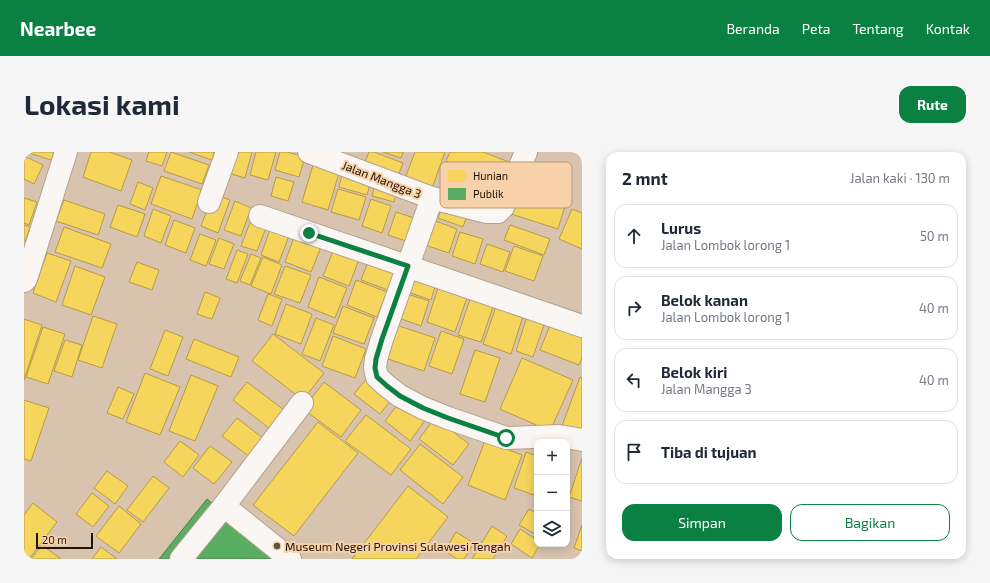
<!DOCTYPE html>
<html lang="id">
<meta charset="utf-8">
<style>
body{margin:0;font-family:"Exo 2",sans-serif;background:#f6f6f7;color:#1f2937}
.controls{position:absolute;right:12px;bottom:12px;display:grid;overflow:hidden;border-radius:8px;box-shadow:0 2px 10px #0003}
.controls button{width:36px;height:36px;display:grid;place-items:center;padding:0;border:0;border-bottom:1px solid #e0e1e3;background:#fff;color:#1f2937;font:20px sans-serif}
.scale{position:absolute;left:12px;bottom:10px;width:57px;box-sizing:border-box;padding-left:4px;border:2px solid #231506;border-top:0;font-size:11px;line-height:14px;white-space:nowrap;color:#231506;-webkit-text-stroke:3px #f7d1a9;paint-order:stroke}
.stop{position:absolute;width:12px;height:12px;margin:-9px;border:3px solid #0b8043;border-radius:50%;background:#fff}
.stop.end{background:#0b8043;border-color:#fff;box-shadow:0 1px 4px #0008}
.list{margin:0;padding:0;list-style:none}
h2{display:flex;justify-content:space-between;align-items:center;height:52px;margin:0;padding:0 16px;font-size:17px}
h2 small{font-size:13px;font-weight:400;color:#747a83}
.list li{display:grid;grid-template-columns:26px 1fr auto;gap:12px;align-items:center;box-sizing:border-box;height:64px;margin:0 8px 8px;padding:0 8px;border:1px solid #e0e1e3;border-radius:12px}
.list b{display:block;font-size:15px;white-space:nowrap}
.list p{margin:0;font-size:13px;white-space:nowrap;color:#747a83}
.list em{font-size:13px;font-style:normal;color:#747a83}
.actions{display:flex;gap:8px;padding:12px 16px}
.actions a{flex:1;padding:9px 0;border:1px solid #0b8043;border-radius:12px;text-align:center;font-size:14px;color:#0b8043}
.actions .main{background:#0b8043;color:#fff}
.icon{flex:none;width:22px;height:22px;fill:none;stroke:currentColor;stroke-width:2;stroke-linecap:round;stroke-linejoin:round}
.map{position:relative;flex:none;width:558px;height:407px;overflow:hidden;border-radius:12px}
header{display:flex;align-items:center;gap:24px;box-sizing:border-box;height:56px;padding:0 20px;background:#0b8043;color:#fff}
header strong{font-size:19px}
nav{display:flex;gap:22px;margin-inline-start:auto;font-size:14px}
.intro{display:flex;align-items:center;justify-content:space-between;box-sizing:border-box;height:96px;padding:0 24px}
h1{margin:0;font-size:28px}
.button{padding:10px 18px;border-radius:12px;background:#0b8043;color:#fff;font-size:14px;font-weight:700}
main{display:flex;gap:24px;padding:0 24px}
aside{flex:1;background:#fff;border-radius:12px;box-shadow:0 2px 10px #0003}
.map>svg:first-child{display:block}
.homes{fill:#f6d55c;stroke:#b79b42}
.public{fill:#5aae61;stroke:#4a8046}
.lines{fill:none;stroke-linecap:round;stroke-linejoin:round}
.minor-casing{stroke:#b1a190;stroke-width:24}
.minor{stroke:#f9f6f3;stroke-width:22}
.route{stroke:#0b8043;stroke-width:5}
.poi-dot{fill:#625241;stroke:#f7d1a9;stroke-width:1.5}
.labels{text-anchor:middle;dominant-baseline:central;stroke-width:4;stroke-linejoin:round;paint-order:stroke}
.street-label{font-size:12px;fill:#231506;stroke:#f7d1a9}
.poi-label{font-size:12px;fill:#231506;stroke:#f7d1a9;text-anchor:start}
.key{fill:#f7d1a9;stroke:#b79978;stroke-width:1}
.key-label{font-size:11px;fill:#231506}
</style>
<header>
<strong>Nearbee</strong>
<nav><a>Beranda</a><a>Peta</a><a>Tentang</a><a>Kontak</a></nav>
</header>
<div class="intro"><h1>Lokasi kami</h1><a class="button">Rute</a></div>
<main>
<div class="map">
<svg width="558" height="407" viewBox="0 0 558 407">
<rect width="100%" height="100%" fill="#d8c3ae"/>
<g class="homes">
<polygon points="2,0 30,0 27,8"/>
<polygon points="67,0 86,0 108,8 97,39 59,25"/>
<polygon points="125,0 143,0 138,14 122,9"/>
<polygon points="147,0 185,13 178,32 140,19"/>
<polygon points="165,0 190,0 188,8"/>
<polygon points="206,0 228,0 221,26 201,20"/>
<polygon points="232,0 252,0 244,28 226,23"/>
<polygon points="256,0 263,0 281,5 275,25 251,18"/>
<polygon points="345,0 350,0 379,11 373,27 339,15"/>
<polygon points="359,0 379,0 377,6"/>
<polygon points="391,0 421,0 407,39 380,29"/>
<polygon points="426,0 459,0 485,10 477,30 422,9"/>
<polygon points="0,4 19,13 10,32 0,27"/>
<polygon points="289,13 315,21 304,58 278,50"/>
<polygon points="318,23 346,32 343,43 315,35"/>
<polygon points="137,24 178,38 168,67 127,52"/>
<polygon points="252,25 270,30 264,49 247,44"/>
<polygon points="114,30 129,36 121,58 106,52"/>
<polygon points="351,33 373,38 370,50 348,44"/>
<polygon points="314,37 342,45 335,68 307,60"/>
<polygon points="495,39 541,54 534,77 487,62"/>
<polygon points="189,42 206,48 194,81 177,74"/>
<polygon points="0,46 13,50 5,73 0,71"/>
<polygon points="347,47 367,54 358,81 338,74"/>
<polygon points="40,48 81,62 74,83 32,69"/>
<polygon points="211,49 227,56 217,84 200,78"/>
<polygon points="94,53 121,62 113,85 86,75"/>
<polygon points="418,55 443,64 439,75 414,66"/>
<polygon points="129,57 147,64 137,91 120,84"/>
<polygon points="548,57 558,61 558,97 535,87"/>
<polygon points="372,60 393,67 385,90 364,83"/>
<polygon points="229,63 245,68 233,99 217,94"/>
<polygon points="150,68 171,76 162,101 141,93"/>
<polygon points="409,68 433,77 425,101 401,93"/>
<polygon points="249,69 268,76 255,110 237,103"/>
<polygon points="0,73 6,75 1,90 0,89"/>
<polygon points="486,73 526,87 520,103 480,88"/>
<polygon points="40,75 87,92 78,116 31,100"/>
<polygon points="272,80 299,90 287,120 261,110"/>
<polygon points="436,80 459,87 451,112 428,104"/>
<polygon points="176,82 192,88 182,114 166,108"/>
<polygon points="195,86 210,92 200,117 185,112"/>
<polygon points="312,92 337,102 325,134 299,124"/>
<polygon points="463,92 486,100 479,120 456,112"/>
<polygon points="490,94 519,104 510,129 481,119"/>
<polygon points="213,98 224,102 213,131 202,127"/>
<polygon points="23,101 47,109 32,150 9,141"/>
<polygon points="227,102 237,106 226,133 216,129"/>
<polygon points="239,105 258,113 247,142 227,134"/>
<polygon points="346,105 373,115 364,138 337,128"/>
<polygon points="113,110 135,118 128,138 105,130"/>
<polygon points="51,114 81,125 67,163 38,153"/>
<polygon points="261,114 287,123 276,151 250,142"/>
<polygon points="385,119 413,128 407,148 378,138"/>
<polygon points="295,125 323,136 311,166 284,155"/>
<polygon points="332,128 363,140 353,165 323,153"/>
<polygon points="416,130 445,140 431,180 403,170"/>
<polygon points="181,140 196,146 188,167 173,162"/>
<polygon points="380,141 405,149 397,174 372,165"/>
<polygon points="448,141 471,149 457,190 434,183"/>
<polygon points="244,142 258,147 248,174 234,168"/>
<polygon points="474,149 501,158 487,202 459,192"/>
<polygon points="262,152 288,162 277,192 251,182"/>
<polygon points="319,154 350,166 340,192 309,181"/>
<polygon points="505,158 523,164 509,205 492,199"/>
<polygon points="69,164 93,172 78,216 54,208"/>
<polygon points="292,166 310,173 296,209 278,202"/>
<polygon points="0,167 18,173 0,228"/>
<polygon points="527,171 558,183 558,206 555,213 516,198"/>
<polygon points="372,173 411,186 400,219 361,206"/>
<polygon points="19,175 41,182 24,232 2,225"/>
<polygon points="141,178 159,185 144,224 126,217"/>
<polygon points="417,179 440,187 428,222 405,214"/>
<polygon points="249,182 300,221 279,248 228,209"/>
<polygon points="309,184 342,197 331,226 298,214"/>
<polygon points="170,187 215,205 207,225 162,207"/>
<polygon points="41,188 58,193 48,225 30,219"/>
<polygon points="451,198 476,206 461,250 436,242"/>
<polygon points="498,206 549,228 526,279 476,257"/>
<polygon points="121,221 156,235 136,283 102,270"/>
<polygon points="167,223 194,234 171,289 145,279"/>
<polygon points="344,225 370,244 356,262 330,242"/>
<polygon points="556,225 558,226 558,281 538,274"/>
<polygon points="223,230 260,258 246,277 209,248"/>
<polygon points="300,230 337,258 317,285 279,257"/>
<polygon points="94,235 110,242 99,267 83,261"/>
<polygon points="378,247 403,266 386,289 361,269"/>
<polygon points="0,248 25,256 7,309 0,307"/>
<polygon points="342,263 387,297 367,323 321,289"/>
<polygon points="213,266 240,287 226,305 198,284"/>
<polygon points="411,266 445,292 429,313 395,287"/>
<polygon points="294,270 334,301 270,384 229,353"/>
<polygon points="156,289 175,303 159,325 140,310"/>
<polygon points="461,289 498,303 481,348 444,333"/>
<polygon points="396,292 439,325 419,352 376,318"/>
<polygon points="186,294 208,310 190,332 169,316"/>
<polygon points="502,300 513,304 513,334 510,343 490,336"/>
<polygon points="558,306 558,349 545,345"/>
<polygon points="83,319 104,334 91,352 70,336"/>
<polygon points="129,324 145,336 119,370 103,358"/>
<polygon points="384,334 424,365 392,407 328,407"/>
<polygon points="68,341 85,354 69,375 52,362"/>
<polygon points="9,351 33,370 5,407 0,407 0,363"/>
<polygon points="95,354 117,372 95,401 72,384"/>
<polygon points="505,357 513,362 513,383 495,373"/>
<polygon points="558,373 558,399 550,396"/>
<polygon points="468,374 483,384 469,407 448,407"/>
<polygon points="496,377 513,388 513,392 516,392 508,406 487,392"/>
<polygon points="432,380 450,391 440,407 433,407 421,399"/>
<polygon points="18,393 37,407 7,407"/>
<polygon points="77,395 93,407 68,407"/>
</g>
<polygon class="public" points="183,347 256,407 135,407"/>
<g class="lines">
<defs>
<g id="minor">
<polyline points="285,0 408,46 358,187 352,207 351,216 353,225 363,234 376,244 399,256 424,266 482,286 535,284 558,288"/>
<polyline points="408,46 463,60 474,60 479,55 502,0"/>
<polyline points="185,50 203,0"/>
<polyline points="236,64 558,174"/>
<polyline points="0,129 2,127 42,0"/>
<polyline points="200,354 266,407"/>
<polyline points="157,407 200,354 278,251"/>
</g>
</defs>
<use href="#minor" class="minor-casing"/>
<use href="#minor" class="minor"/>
</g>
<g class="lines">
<polyline class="route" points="285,81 384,114 358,187 352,207 351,216 353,225 363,234 376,244 399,256 424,266 482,286"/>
</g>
<circle class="poi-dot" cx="253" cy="394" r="4"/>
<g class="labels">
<g class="street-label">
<text transform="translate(358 27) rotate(21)">Jalan Mangga 3</text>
</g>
<g class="poi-label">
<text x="261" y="394">Museum Negeri Provinsi Sulawesi Tengah</text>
</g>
</g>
<rect x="416" y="10" width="132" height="46" rx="6" class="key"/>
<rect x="424" y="18" width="18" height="12" fill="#f6d55c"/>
<rect x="424" y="36" width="18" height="12" fill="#5aae61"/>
<g class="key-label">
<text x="449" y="28">Hunian</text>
<text x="449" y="46">Publik</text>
</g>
</svg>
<div class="controls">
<button>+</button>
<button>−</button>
<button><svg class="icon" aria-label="layers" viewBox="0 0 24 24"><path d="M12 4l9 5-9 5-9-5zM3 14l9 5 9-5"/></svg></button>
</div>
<div class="scale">20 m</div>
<div class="stop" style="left:482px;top:286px"></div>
<div class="stop end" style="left:285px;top:81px"></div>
</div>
<aside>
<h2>2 mnt<small>Jalan kaki · 130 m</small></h2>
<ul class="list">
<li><svg class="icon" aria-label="ahead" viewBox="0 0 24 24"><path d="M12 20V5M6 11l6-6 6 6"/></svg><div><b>Lurus</b><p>Jalan Lombok lorong 1</p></div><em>50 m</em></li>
<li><svg class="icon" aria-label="right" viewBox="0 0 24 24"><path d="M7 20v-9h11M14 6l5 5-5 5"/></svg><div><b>Belok kanan</b><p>Jalan Lombok lorong 1</p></div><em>40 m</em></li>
<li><svg class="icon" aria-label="left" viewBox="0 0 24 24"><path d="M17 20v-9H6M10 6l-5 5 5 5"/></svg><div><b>Belok kiri</b><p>Jalan Mangga 3</p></div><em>40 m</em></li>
<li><svg class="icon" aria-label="arrive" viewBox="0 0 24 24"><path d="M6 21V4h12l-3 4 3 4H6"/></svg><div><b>Tiba di tujuan</b></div></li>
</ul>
<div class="actions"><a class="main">Simpan</a><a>Bagikan</a></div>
</aside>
</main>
